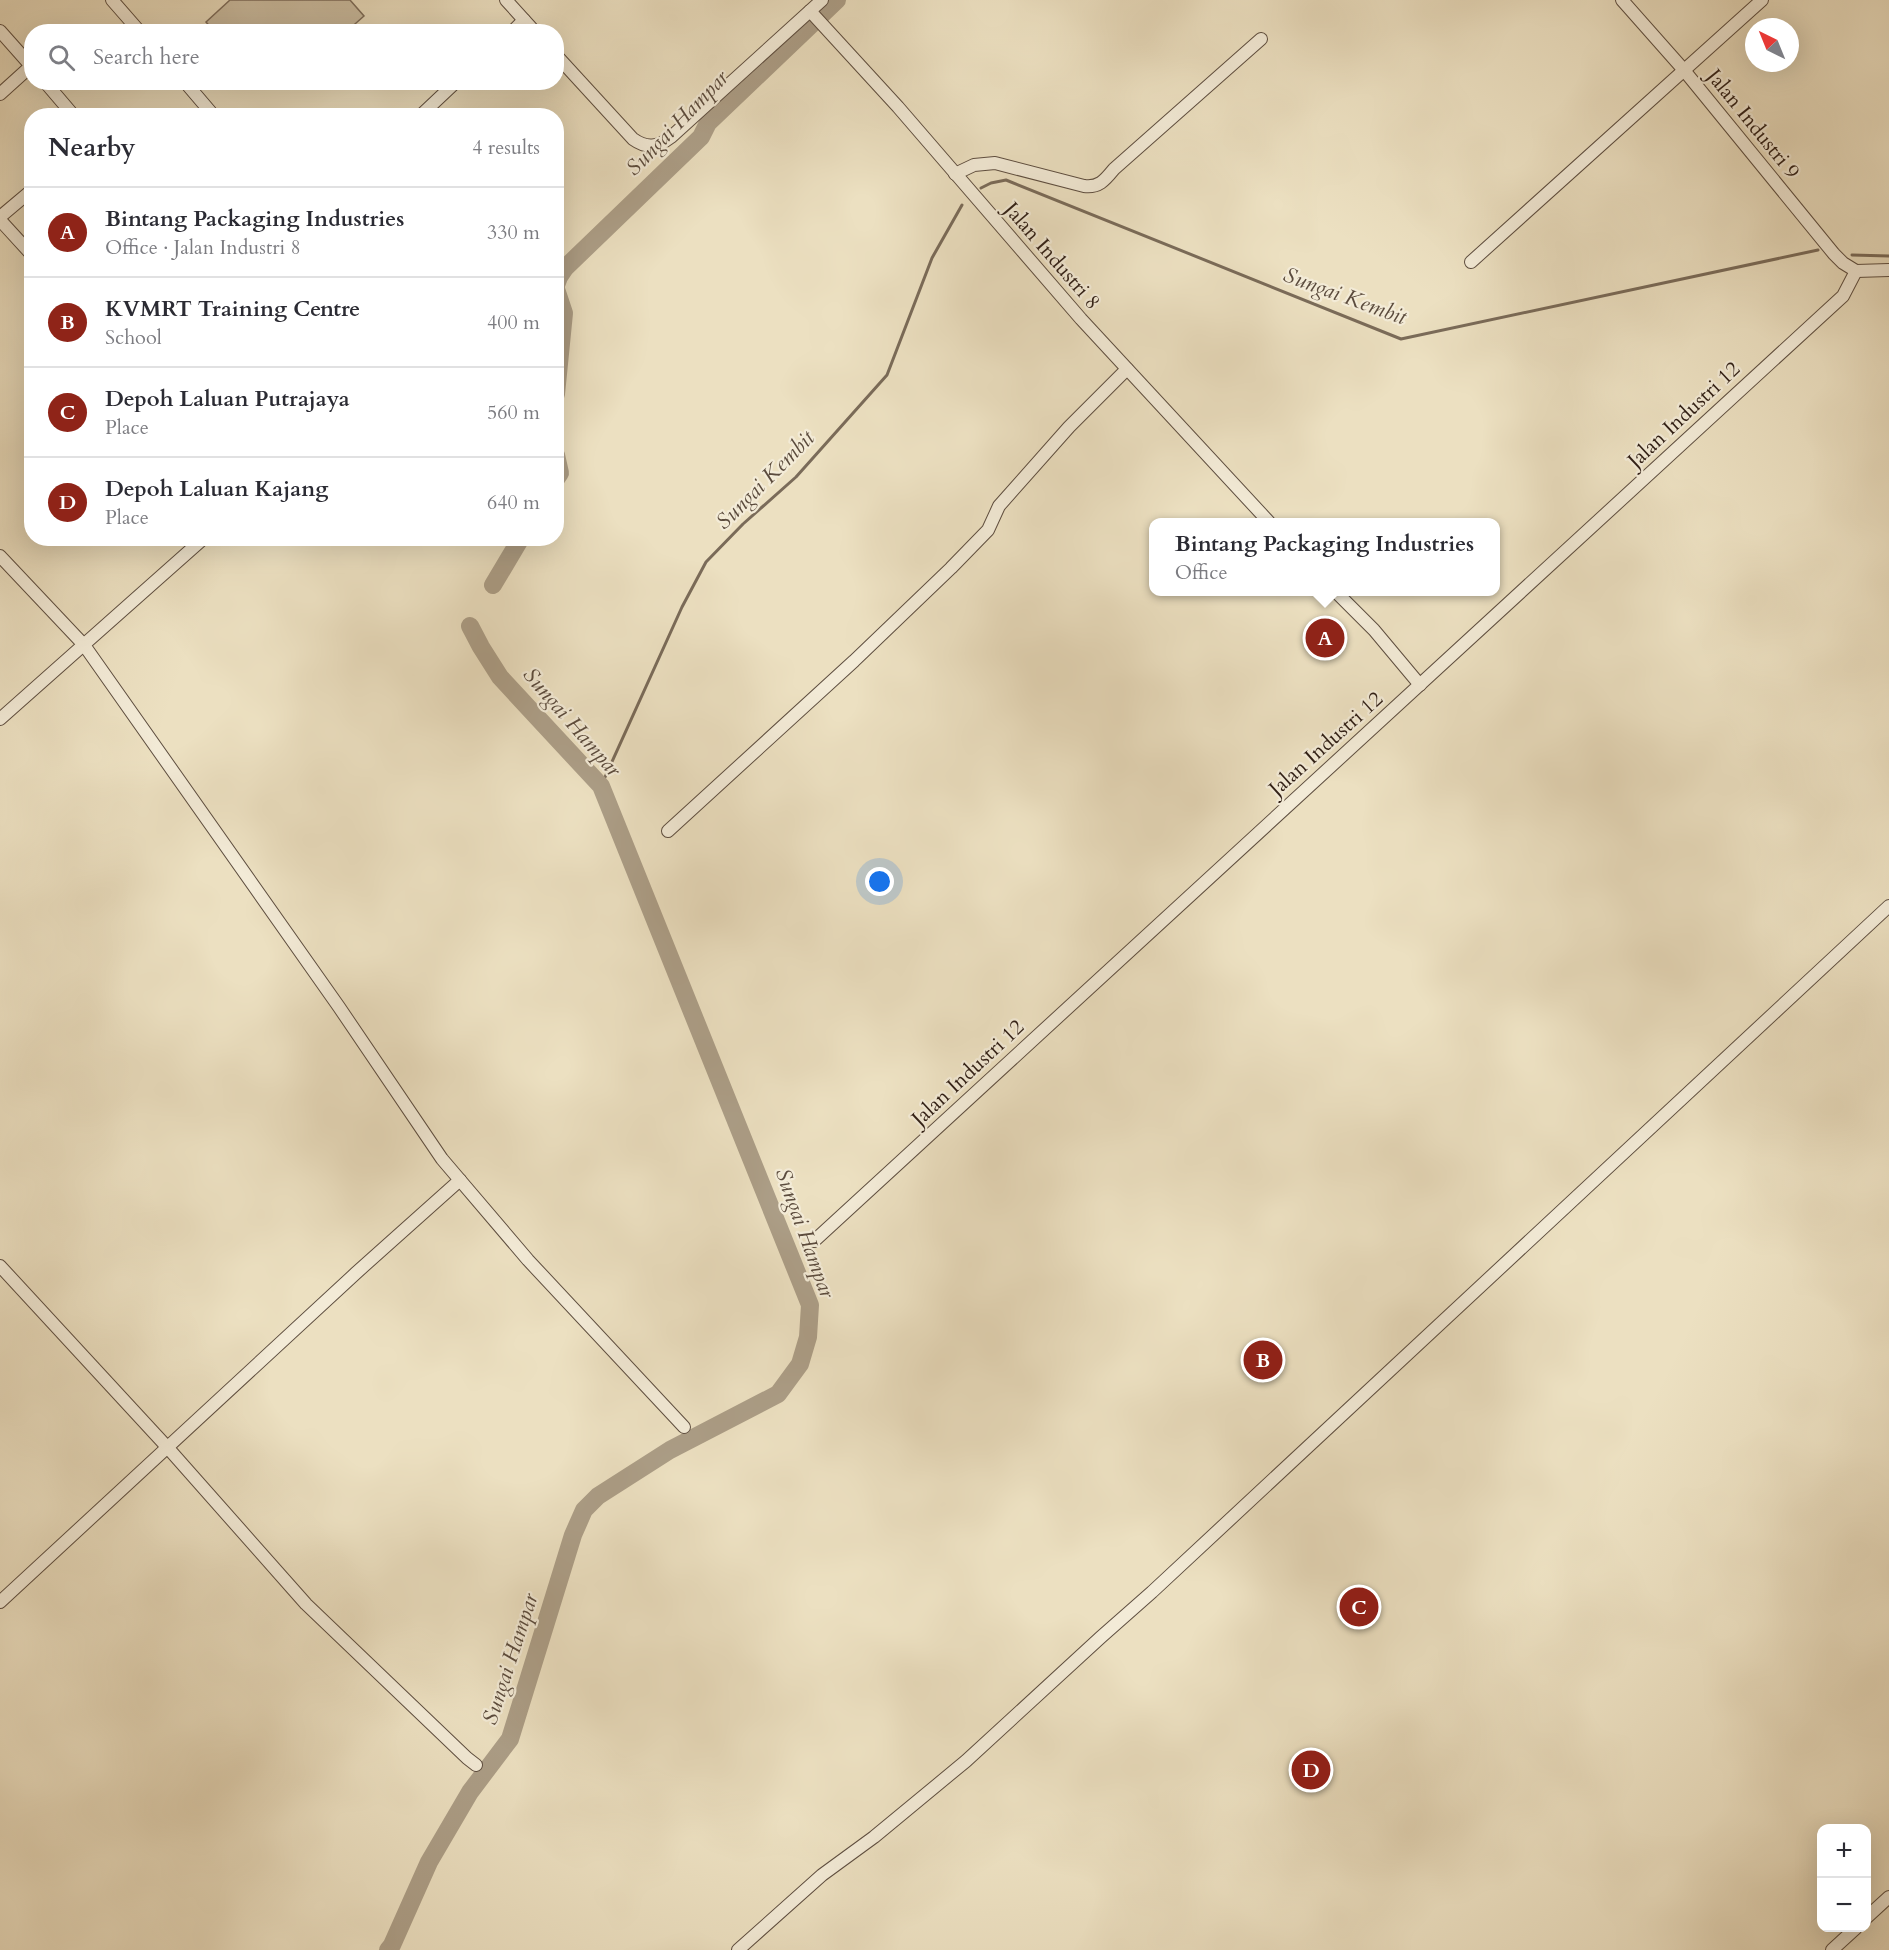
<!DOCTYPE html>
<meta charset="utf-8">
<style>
body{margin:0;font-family:Cardo,serif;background:#f7f7f7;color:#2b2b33}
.controls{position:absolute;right:18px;bottom:18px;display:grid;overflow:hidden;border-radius:12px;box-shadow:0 6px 24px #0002}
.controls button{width:54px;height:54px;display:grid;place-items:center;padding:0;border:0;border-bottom:2px solid #e1e1e2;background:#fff;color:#2b2b33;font:30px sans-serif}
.compass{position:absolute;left:1745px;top:18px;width:54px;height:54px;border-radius:50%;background:#fff;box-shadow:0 6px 24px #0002;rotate:317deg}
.you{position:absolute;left:880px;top:882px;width:21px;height:21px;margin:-15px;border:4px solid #fff;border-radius:50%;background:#1a73e8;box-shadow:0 0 0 9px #1a73e833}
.badge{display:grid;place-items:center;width:39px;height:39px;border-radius:50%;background:#8f2418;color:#fff;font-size:20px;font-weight:700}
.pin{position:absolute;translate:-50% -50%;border:3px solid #fff;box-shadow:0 2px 6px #0006}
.popup{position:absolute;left:1149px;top:518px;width:351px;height:78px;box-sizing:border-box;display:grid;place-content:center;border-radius:12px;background:#fff;filter:drop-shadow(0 2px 4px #0005);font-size:20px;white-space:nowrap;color:#7c7c81}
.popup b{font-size:22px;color:#2b2b33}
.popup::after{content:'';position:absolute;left:50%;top:100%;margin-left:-12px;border:12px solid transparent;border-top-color:#fff}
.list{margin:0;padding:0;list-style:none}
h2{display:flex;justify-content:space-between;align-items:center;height:78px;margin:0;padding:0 24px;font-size:26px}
h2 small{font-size:20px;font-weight:400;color:#7c7c81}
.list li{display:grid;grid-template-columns:39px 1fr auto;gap:18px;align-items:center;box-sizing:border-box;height:90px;padding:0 24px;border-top:2px solid #e1e1e2}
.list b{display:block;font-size:22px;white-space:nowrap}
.list p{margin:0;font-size:20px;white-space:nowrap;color:#7c7c81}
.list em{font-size:20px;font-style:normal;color:#7c7c81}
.icon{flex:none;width:33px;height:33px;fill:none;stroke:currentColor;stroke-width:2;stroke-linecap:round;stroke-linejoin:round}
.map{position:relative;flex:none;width:1889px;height:1950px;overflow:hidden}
.search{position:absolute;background:#fff;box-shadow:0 6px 24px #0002;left:24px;top:24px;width:540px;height:66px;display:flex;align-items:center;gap:15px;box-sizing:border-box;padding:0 21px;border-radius:24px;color:#7c7c81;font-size:22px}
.panel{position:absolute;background:#fff;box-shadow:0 6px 24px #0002;left:24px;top:108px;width:540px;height:438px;border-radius:24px}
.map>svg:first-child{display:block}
.green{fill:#ccbfa4;stroke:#7e6e5c;stroke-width:1.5}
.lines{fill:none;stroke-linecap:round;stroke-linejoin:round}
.stream{stroke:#7a6b59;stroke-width:3}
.river{stroke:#ac9e87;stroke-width:18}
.minor-casing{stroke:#5e4e40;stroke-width:14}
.minor{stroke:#f3ebd7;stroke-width:12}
.labels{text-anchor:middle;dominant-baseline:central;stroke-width:4.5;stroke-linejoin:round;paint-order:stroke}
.street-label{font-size:21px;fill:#2f1e15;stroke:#f3ebd7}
.water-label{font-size:22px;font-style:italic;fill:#5b4b3d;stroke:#f3ebd7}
</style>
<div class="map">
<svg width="1889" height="1950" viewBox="0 0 1889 1950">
<rect width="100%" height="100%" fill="#ece0c1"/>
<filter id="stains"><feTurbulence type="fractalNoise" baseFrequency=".00333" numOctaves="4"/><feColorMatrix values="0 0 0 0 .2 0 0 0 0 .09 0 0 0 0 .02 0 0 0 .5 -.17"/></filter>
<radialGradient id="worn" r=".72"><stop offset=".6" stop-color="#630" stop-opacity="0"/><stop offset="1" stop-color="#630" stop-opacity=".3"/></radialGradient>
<polygon class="green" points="230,0 350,0 364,16 347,31 214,31 206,22"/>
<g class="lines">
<g class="stream">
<polyline points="981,188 991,183 1006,180 1401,339 1818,250"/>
<polyline points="1852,255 1889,256"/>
<polyline points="601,786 682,607 706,562 743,524 796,477 887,375 932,258 962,205"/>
</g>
<g class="river">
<polyline points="556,285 559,277 565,268 701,137 708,123 837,0"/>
<polyline points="556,289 564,313 556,394"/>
<polyline points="556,455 560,473 556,479"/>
<polyline points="493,585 521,538"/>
<polyline points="388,1950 392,1945 429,1862 470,1792 510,1739 573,1535 584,1510 598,1496 670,1450 778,1394 800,1364 808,1337 810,1305 601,786 500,677 481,647 470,626"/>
</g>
<defs>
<g id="minor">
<polyline points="112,0 140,32"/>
<polyline points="506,0 535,32"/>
<polyline points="1622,0 1683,69 1834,254 1843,263 1856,271"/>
<polyline points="810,11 898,107 1081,319 1269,522"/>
<polyline points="0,31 32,67"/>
<polyline points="512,32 524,20"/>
<path d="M556 55 633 139C647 149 658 147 671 137L822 0"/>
<polyline points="45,82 74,116"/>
<polyline points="185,82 214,116"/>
<polyline points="0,94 31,66"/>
<polyline points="420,116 456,82"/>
<path d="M955 174 974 165 995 163 1084 186C1099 188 1105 180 1114 169L1261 39"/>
<polyline points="0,217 32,190"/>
<polyline points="0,220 32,255"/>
<polyline points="1471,262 1762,0"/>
<polyline points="1856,271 1889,270"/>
<polyline points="0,556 84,645 339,1007 442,1159 528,1260 684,1427"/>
<polyline points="1336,592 1374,630 1420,685"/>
<polyline points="0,719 204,538"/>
<polyline points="668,831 854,661 951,568 988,530 999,506 1069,427 1127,369"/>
<polyline points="814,1241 1843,296 1856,271"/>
<polyline points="0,1266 168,1448 306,1604 467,1758 476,1765"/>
<polyline points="0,1602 356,1273 460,1180"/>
<polyline points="1866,1918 1889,1897"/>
<polyline points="738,1950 822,1875 874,1837 966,1761 1101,1637 1152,1592 1889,906"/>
<polyline points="1832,1950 1856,1928"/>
</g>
</defs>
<use href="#minor" class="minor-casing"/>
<use href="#minor" class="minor"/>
</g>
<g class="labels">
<g class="street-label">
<text transform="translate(1753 124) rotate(51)">Jalan Industri 9</text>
<text transform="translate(1052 256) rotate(49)">Jalan Industri 8</text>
<text transform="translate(1684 415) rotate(-43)">Jalan Industri 12</text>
<text transform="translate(1326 744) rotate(-42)">Jalan Industri 12</text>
<text transform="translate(968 1073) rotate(-43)">Jalan Industri 12</text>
</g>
<g class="water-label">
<text transform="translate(677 123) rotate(-46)">Sungai Hampar</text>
<text transform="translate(1345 296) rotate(20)">Sungai Kembit</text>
<text transform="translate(765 480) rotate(-45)">Sungai Kembit</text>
<text transform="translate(572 722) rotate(49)">Sungai Hampar</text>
<text transform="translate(805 1233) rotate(70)">Sungai Hampar</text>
<text transform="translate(510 1659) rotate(-72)">Sungai Hampar</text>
</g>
</g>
<rect width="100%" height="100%" filter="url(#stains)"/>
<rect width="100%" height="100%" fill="url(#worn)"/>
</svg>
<div class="controls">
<button>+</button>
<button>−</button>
</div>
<svg class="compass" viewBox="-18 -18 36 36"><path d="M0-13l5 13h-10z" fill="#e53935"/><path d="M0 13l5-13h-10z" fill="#7c7c81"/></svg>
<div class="you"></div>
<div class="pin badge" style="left:1325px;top:638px">A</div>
<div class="popup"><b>Bintang Packaging Industries</b>Office</div>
<div class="pin badge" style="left:1263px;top:1360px">B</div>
<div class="pin badge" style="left:1359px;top:1607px">C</div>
<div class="pin badge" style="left:1311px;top:1770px">D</div>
<div class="search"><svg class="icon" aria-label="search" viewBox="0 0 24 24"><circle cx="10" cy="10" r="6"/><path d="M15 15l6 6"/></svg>Search here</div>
<section class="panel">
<h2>Nearby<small>4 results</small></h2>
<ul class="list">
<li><span class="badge">A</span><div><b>Bintang Packaging Industries</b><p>Office · Jalan Industri 8</p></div><em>330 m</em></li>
<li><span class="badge">B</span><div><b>KVMRT Training Centre</b><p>School</p></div><em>400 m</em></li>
<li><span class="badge">C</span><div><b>Depoh Laluan Putrajaya</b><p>Place</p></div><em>560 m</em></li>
<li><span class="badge">D</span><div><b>Depoh Laluan Kajang</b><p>Place</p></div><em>640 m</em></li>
</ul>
</section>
</div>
